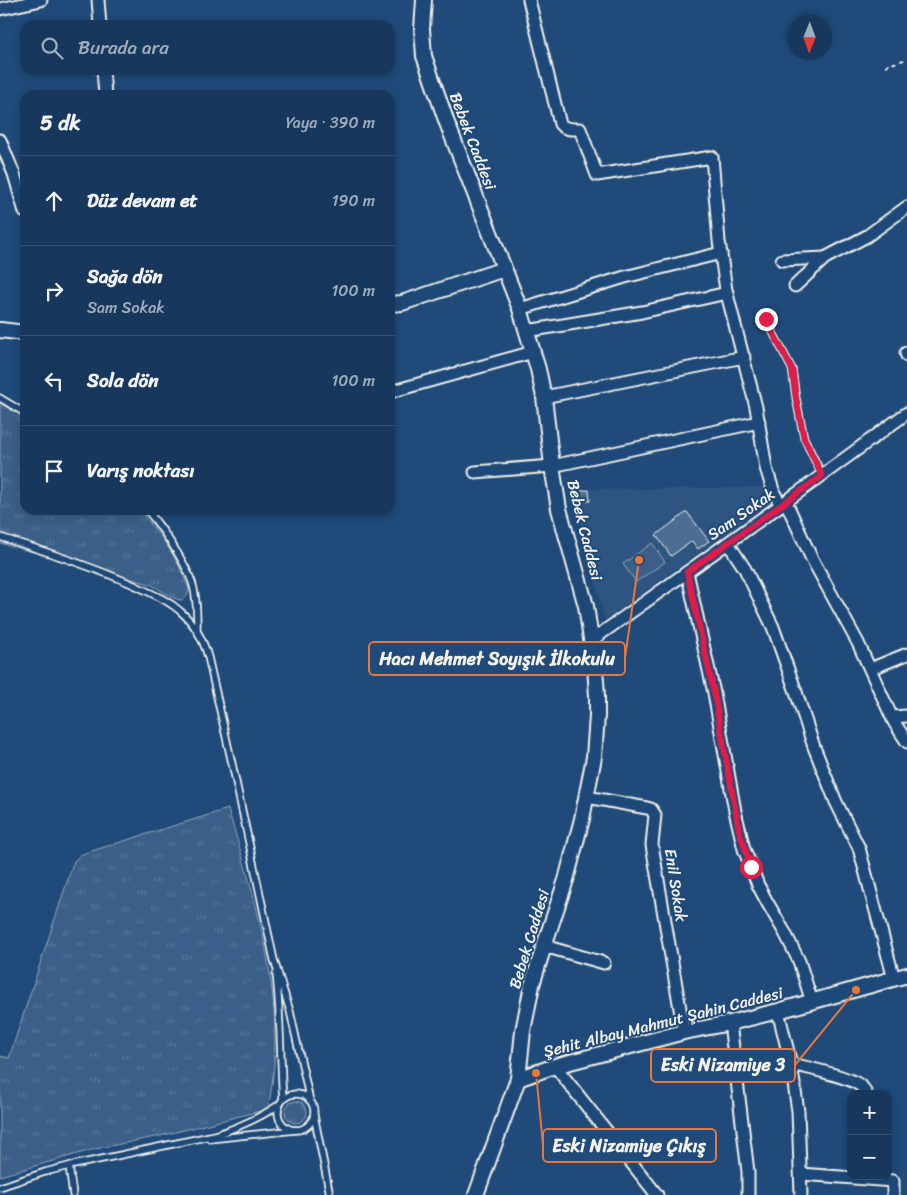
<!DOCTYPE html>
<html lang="tr">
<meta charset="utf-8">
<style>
body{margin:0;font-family:Sriracha,sans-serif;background:#203f62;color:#f1f3f6}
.controls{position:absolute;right:15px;bottom:15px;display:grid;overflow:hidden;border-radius:10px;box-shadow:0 2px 8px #0003}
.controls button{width:45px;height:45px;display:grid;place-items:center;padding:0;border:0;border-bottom:1px solid #365272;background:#17385c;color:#f1f3f6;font:25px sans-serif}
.compass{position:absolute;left:787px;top:15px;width:45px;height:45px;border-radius:50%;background:#17385c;box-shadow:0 2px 8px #0003;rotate:181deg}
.stop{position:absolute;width:15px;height:15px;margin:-11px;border:4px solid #e11d48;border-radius:50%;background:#fff}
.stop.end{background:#e11d48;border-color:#fff;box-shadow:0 1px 5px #0008}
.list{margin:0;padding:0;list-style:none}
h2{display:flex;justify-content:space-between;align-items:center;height:65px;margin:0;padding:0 20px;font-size:21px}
h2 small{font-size:16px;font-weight:400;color:#9eacbb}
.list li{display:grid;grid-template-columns:32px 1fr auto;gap:15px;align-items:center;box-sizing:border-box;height:90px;padding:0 20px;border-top:1px solid #365272}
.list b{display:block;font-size:19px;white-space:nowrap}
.list p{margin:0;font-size:16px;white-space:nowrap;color:#9eacbb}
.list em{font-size:16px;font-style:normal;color:#9eacbb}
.icon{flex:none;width:28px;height:28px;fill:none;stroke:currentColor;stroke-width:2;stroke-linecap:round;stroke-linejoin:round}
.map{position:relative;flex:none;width:907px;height:1195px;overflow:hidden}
.search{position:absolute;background:#17385c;box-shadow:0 2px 8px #0003;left:20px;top:20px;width:375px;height:55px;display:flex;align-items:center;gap:12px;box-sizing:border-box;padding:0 18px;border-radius:15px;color:#9eacbb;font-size:19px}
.panel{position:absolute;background:#17385c;box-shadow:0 2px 8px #0003;left:20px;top:90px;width:375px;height:425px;border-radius:15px}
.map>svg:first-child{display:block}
.built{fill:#2d5581}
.grass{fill:url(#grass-tufts);stroke:#97a8b8}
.pitch{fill:#3a5f88;stroke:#97a8b8}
.building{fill:#4d6e92;stroke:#f4f1e8}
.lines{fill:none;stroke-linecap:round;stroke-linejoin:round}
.service-casing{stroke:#f4f1e8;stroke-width:9}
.minor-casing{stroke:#f4f1e8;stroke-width:15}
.tertiary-casing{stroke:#f4f1e8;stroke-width:18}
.path{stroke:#f4f1e8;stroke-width:2;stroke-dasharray:4 4;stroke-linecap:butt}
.service{stroke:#1f4a7a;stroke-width:5.5}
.minor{stroke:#1f4a7a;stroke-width:11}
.tertiary{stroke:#1f4a7a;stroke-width:14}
.route{stroke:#e11d48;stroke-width:6}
.labels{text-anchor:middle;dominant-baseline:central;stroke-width:4;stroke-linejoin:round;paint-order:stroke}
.street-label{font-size:16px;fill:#f4f1e8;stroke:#1f4a7a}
.leader{fill:none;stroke:#ea7738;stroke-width:2}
.callout-dot{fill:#ea7738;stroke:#1f4a7a;stroke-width:2}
.callout{fill:#1f4a7a;stroke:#ea7738;stroke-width:2}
.callout-label{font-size:18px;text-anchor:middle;font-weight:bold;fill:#f4f1e8}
</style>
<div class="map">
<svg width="907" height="1195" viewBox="0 0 907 1195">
<defs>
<pattern id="grass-tufts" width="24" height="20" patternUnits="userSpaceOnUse" patternTransform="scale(1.25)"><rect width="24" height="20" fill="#3a5f88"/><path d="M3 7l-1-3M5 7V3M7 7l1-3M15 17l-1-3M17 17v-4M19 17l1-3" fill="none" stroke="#577699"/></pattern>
</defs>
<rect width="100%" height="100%" fill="#1f4a7a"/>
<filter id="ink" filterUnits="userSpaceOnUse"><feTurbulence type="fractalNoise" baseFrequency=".02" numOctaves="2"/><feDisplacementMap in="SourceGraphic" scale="10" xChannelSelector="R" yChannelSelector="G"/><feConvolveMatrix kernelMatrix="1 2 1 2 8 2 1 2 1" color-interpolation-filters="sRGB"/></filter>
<g filter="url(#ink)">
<polygon class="built" points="767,487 773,499 605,620 572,490"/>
<g class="grass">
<path d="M0 403 25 418V510H139C162 537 176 555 189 589 188 595 186 600 180 600 172 599 158 587 149 584 100 569 49 557 0 543Z"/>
<path d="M228 809C258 909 289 1003 268 1109L160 1136 95 1149 0 1176V1056L9 1058 74 861 80 855 85 853Z"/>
<circle cx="296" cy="1112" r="11"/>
</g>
<polygon class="pitch" points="652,543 665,562 636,582 623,564"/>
<g class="building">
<polygon points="572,490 589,490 590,501 573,501"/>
<polygon points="687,512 709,541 698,549 692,541 671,556 656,535"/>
</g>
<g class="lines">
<defs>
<g id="service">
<polyline points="766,319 792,369 796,398 804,438 822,475"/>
<polyline points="0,398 25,413"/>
<path d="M147 510C162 528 184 560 192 582 197 598 197 615 197 631"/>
<path d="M0 537C45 551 91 566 134 585 150 593 167 599 180 611 194 623 203 639 208 657L233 768 274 960 290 1011 310 1101"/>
<path d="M276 974C281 1016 280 1058 283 1100"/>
<circle cx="296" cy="1112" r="18"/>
<polyline points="314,1115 330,1195"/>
<polyline points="210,1139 296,1130"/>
<polyline points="69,1166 73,1195"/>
<path d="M0 1187 45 1172 69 1166 215 1135C239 1127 260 1118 280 1104"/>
</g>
<g id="minor">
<polyline points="98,0 100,25"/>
<path d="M529 0 560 124C565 130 573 129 580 129L597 175 712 157 719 241 726 290 756 407 766 468 774 493 781 505"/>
<polyline points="0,9 41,0"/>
<polyline points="103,70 105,95"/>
<polyline points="0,140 14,174 25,212"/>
<polyline points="782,260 825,258"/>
<polyline points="795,286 825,258 867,236 907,207"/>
<polyline points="520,309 625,277 721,253"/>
<polyline points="527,331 642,312 727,293"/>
<polyline points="906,353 907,356"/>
<polyline points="390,392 533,352"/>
<polyline points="544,397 744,357"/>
<polyline points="475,472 552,466 759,422"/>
<polyline points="786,502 811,557 858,643 894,722 907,742"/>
<polyline points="728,543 745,569 773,627 796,692 814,747 836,802 859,848 894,979"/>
<polyline points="687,572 714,693 735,811 744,849 758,885 767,902 785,933 799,961 812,1002"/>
<polyline points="592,640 806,487 907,413"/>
<polyline points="870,669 907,654"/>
<polyline points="892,717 907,716"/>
<polyline points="587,797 647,808 651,809 655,815 652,845 684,1032"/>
<polyline points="544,946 604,963"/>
<polyline points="778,1011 791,1064 798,1111 801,1195"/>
<polyline points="730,1023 748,1172 748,1195"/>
<path d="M791 1064C805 1067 854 1078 862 1087 864 1089 865 1092 866 1094"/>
<polyline points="555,1066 657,1195"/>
<polyline points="801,1174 893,1181 893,1195"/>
</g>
<g id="tertiary">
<polyline points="424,0 422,29 424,56 447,123 520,309 538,369 544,397 552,466 559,509 586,606 595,666 597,696 597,716 594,757 582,819 566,880 544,946 532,985 523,1031 518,1079 476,1195"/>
<polyline points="390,304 402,303 504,269"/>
<polyline points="0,330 25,333"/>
<polyline points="518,1079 555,1066 684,1032 730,1023 778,1011 907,975"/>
</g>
</defs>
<use href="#service" class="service-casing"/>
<use href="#minor" class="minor-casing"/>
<use href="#tertiary" class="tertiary-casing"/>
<polyline class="path" points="885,66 907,59"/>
<use href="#service" class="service"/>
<use href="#minor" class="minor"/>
<use href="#tertiary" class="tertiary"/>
</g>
</g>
<g class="lines" filter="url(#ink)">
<polyline class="route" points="751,867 739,830 714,693 687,572 822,476 804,438 796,398 792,369 766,319"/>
</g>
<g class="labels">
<g class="street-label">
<text transform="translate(473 141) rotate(69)">Bebek Caddesi</text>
<text transform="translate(741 514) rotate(-35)">Sam Sokak</text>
<text transform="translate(585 530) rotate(76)">Bebek Caddesi</text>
<text transform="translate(676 885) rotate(81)">Enil Sokak</text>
<text transform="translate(529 939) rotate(-73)">Bebek Caddesi</text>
<text transform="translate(663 1022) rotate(-14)">Şehit Albay Mahmut Şahin Caddesi</text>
</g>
</g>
<path class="leader" d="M639 560L625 658M856 990L795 1065M536 1073L543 1145"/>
<g class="callout-dot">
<circle cx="639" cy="560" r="5"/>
<circle cx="856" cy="990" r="5"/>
<circle cx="536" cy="1073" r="5"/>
</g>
<g class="callout">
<rect x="369" y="642" width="256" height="33" rx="5"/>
<rect x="651" y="1049" width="144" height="33" rx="5"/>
<rect x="543" y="1129" width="173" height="33" rx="5"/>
</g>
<g class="callout-label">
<text x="497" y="665">Hacı Mehmet Soyışık İlkokulu</text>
<text x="723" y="1071">Eski Nizamiye 3</text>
<text x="629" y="1152">Eski Nizamiye Çıkış</text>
</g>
</svg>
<div class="controls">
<button>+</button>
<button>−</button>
</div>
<svg class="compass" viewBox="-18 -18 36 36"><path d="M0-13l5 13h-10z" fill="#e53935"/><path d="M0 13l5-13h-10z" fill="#9eacbb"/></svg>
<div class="stop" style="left:751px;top:867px"></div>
<div class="stop end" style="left:766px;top:319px"></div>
<div class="search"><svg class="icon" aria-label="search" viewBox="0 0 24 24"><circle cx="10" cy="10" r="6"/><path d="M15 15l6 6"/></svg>Burada ara</div>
<section class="panel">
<h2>5 dk<small>Yaya · 390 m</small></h2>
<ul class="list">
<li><svg class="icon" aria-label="ahead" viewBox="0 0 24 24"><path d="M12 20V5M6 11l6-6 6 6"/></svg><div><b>Düz devam et</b></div><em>190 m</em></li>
<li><svg class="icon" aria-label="right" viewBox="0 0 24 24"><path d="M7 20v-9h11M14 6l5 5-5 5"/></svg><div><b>Sağa dön</b><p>Sam Sokak</p></div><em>100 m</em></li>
<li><svg class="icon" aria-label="left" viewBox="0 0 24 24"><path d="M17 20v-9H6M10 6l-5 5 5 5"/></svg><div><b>Sola dön</b></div><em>100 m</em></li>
<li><svg class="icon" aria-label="arrive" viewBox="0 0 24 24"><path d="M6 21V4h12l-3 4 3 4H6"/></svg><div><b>Varış noktası</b></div></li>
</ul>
</section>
</div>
